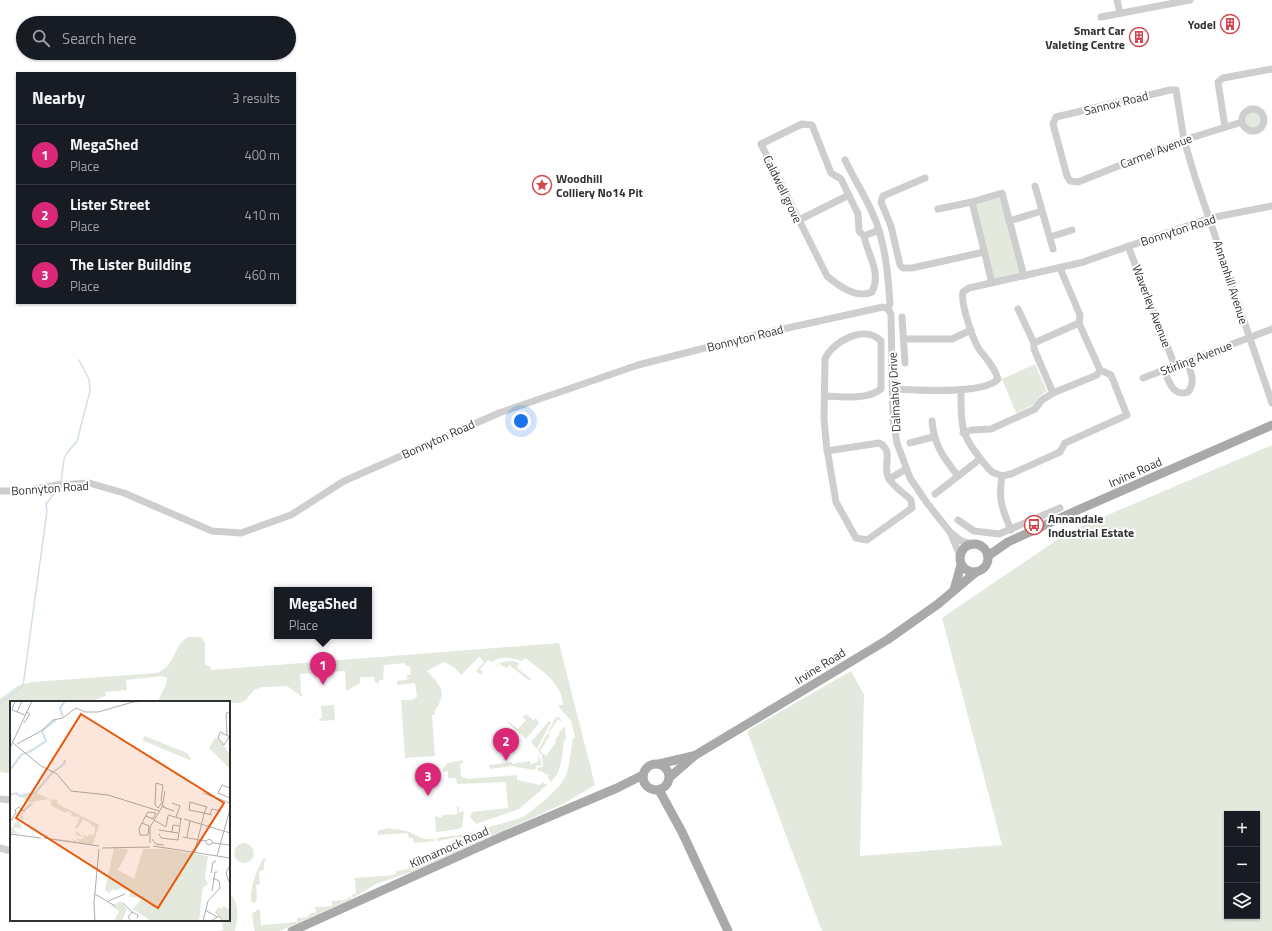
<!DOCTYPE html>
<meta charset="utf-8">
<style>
body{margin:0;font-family:"Titillium Web",sans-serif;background:#20242c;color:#f1f3f6}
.controls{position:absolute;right:12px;bottom:12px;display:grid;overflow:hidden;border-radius:0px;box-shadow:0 1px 3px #0004}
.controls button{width:36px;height:36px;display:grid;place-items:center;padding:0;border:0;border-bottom:1px solid #363941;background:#171b24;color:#f1f3f6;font:20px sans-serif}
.you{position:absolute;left:521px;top:421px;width:14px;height:14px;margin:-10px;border:3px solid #fff;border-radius:50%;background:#1a73e8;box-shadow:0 0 0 6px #1a73e833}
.badge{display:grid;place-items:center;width:26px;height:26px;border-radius:50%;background:#db2777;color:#fff;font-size:13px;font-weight:700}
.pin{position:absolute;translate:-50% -33px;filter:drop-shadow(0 1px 2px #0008)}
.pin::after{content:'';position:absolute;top:21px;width:14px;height:12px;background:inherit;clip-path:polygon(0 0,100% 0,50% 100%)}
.popup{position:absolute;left:274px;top:587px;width:98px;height:52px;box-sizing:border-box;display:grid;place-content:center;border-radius:0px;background:#171b24;filter:drop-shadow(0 1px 3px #0005);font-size:13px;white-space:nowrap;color:#9ea1a6}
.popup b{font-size:15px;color:#f1f3f6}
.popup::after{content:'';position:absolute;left:50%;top:100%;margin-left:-8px;border:8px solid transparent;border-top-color:#171b24}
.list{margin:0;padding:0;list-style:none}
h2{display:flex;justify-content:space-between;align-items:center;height:52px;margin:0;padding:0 16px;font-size:17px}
h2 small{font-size:13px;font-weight:400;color:#9ea1a6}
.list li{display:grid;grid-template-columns:26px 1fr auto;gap:12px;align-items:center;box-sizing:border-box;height:60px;padding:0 16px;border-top:1px solid #363941}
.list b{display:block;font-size:15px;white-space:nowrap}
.list p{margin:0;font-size:13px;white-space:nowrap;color:#9ea1a6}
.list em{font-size:13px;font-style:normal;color:#9ea1a6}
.icon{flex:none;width:22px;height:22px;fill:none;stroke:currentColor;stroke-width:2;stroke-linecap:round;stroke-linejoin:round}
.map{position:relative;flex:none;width:1272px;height:931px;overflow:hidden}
.search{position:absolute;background:#171b24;box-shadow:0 1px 3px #0004;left:16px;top:16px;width:280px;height:44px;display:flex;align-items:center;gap:10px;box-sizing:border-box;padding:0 14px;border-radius:22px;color:#9ea1a6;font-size:15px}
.panel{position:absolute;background:#171b24;box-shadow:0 1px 3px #0004;left:16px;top:72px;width:280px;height:232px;border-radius:0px}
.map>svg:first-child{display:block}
.green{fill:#e4e9de;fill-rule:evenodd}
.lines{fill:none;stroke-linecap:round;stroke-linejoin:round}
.stream{stroke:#d0dfea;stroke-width:1.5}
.minor{stroke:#cecece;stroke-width:7}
.major{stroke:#a9a9a9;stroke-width:9}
.labels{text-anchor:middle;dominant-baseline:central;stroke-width:4;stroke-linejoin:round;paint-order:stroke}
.poi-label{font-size:12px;font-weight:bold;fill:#313131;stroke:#fff;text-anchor:end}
.street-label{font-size:12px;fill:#313131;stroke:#fff}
.inset-river{fill:none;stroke:#d0dfea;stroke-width:2}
.inset-road{fill:none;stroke:#adadad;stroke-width:1}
.view{fill:#e8590c;fill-opacity:0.15;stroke:#e8590c;stroke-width:2}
.inset-edge{fill:none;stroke:#313131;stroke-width:2}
</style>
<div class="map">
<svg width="1272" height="931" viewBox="0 0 1272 931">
<rect width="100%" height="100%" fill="#fff"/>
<g class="green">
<circle cx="1254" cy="120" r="8"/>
<polygon points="998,197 1001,198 1020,272 1018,276 995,279 993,278 976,204"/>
<polygon points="1035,364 1047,391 1039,397 1035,404 1016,413 1002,379"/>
<path d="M1272 445V931H822L747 731 851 671 864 695 860 856 1002 845 942 618 1070 531ZM1227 814H1257V916H1227Z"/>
<path d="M188 637H201L205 643V664L211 667V670L559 643 595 785 563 804 414 871 376 884 353 898 352 894H356L355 878 393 875 396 874V871L409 869 408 860 445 853V849L451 850 453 847 462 846 459 837 437 841V838L466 834 523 817C535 809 561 788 566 775 570 764 571 750 573 738L575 737 571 721 559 707V705H563C562 683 541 670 525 658L522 661C514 658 499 656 492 662L488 660 480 669 483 672 481 675 476 671 484 662 479 657 461 675 455 668 444 662 427 671C439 685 449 691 435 710V715H432L435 756 405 758 401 700H411L417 697 415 683 397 685V681L410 679 407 678V675H411L410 666H406L405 663 384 665 383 680H379V684L375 682 374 677H360V683L346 691 345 671 300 674 301 694H303L302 697 287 686 262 687 254 690 245 701 239 703 158 702C160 694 167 687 167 678L162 676 126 680 127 690 106 692V696L89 702H11V773L0 772V699L19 685 32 682 157 673C177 665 172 646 188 637Z"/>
<path d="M513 661 519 663 517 668 531 679 530 681 509 665 507 668 499 664 493 669C499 662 504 661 513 661Z"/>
<polygon points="334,705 335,720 319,721 319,719 322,718 321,706"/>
<polygon points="526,714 533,720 536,718 539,723 526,739 507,722 508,721 518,729 526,720 523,717"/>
<path d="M556 717H559L564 724 558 719 548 734 550 736 545 742 546 743 540 751 546 756 556 742 555 740 560 734 558 733 565 726 566 739 564 741C562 755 562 772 551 782L548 778 549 775 537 770V768L543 767 542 755 538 751Z"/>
<polygon points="549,721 551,722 537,749 531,742"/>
<polygon points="538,753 542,765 536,766 535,770 511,766 490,769 489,765 512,762 512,764 530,761 530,764 538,762"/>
<polygon points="463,760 463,763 460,764 461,776 467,779 517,775 517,780 540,785 542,782 547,785 519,809 476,824 470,817 472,812 508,808 506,784 505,782 457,784 456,778 448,778 448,771 443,772 443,768 448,763"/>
<polygon points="457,807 459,807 459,812 464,811 462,827 458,829 436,832 435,816 441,818 443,815 457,814"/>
<path d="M389 828C394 830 397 829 402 830 415 832 419 841 434 839L435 841 414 843 413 838H409L408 833 378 835 377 831Z"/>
<circle cx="244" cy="853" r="10"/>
<path d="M264 857 266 861 264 862V870L259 871 260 884 256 885 257 898 255 903 251 901C250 886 257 869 264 857Z"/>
<path d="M229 893C240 901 238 918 235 931H218L223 930 222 920H229Z"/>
<polygon points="351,896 351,899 280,931 255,931 254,929 252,914 258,909 260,910 261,925 297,922 297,918 307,917 311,913 316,913 315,907 332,906 332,901 345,900"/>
</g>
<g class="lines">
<g class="stream">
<polyline points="61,482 64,459 67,453 77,441 90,391 89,379 79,360"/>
<polyline points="0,704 23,686 47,511 46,504 59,487"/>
</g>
<g class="minor">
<polyline points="1117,0 1120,13"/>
<polyline points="1101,17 1190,0"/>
<circle cx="1253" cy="120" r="11"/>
<polyline points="1242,122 1184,140 1078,182 1070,181 1067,176 1053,124 1056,117 1170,90 1176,90 1184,140 1195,177 1272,403"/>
<polyline points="1225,127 1218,82 1223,78 1272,69"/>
<path d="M845 160C853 177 864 194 872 212 885 240 888 273 890 304L888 309"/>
<polyline points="925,178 883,196 881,202 891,226 900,265 903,268 912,268 984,252"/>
<polyline points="1035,186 1053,249"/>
<polyline points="972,202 992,283"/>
<polyline points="938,209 972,202 1002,193 1024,276"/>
<polyline points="799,220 849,195"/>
<polyline points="1009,221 1042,211"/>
<path d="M864 236 859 231 858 214 841 179 831 173 812 125 802 124 761 144 827 276C839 286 856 299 872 292 882 273 867 253 864 236L879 230"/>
<polyline points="1050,237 1072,230"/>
<polyline points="1128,246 1175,366"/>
<polyline points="1086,261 1210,218 1272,206"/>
<polyline points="1060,268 1080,315 1079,323"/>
<polyline points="888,309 891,314 893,420 897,443 910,478 927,503 950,532 961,541 972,544"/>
<polyline points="1018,309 1034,343"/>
<polyline points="902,317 905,363"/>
<polyline points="904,339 952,339 971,330"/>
<path d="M1164 370C1169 382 1173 397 1188 392 1196 382 1191 373 1187 362"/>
<polyline points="1143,378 1272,329"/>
<path d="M893 389C915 390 984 395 998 379 994 367 989 362 982 353 974 345 960 302 963 292L969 288 1084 262"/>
<path d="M961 390C961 431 961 436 988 468L992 472 1002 476 1011 474 1060 452 1065 443 1127 415 1111 375 1100 370 1079 323"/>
<polyline points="1053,393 1034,349 1034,343 1079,323"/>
<path d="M825 396C841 397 868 400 881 389V341C865 324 833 341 825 359L824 419 827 451 828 455 836 502 856 538 867 540 912 508 911 500C903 492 893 487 888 477 883 465 894 450 879 443L827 451"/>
<path d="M932 421C934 445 943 457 958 476"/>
<polyline points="963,433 972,430 991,429 1035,409 1042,400 1053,393 1097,375 1100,370"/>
<polyline points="910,443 933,437"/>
<path d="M1002 476C998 499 1002 509 1011 530"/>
<polyline points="889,479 906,469"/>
<polyline points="0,491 23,491 57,485 89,483 124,493 212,531 241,533 291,515 344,481 499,413 638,365 756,335 883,307 888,309"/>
<polyline points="935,494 980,459"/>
<polyline points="958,520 974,531 999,534 1060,508"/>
<polyline points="951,534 960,556"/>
<polyline points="0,799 11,800"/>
<polyline points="0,848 11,851"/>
</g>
<g class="major">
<circle cx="974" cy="558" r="14"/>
<polyline points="988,556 1008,542 1080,509 1272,425"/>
<polyline points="954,590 961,565"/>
<circle cx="656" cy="777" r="13"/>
<polyline points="659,764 693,756"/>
<polyline points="670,777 694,756 887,640 938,604 976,572"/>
<polyline points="659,790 682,832 728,931"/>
<polyline points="292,931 501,837 617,788 643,775"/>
</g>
</g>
<defs>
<symbol id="building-ring" viewBox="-11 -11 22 22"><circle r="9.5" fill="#fff" stroke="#d3494f" stroke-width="1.5"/><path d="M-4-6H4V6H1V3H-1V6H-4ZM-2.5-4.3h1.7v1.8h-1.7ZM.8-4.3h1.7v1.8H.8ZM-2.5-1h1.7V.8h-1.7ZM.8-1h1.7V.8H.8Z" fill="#d3494f"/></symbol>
<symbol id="sight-ring" viewBox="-11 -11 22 22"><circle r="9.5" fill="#fff" stroke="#d3494f" stroke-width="1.5"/><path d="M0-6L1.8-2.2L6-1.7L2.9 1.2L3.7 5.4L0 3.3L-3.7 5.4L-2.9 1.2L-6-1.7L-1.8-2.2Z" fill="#d3494f"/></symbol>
<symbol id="bus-ring" viewBox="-11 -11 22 22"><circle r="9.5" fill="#fff" stroke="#d3494f" stroke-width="1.5"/><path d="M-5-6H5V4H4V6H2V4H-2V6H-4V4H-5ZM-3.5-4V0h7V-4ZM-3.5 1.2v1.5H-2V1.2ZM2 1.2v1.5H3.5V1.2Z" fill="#d3494f"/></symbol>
</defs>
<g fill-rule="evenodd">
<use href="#building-ring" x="1219" y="13" width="22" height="22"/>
<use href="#building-ring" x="1128" y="26" width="22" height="22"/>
<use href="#sight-ring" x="531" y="174" width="22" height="22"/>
<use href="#bus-ring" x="1023" y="514" width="22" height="22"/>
</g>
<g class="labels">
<g class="poi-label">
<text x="1216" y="24">Yodel</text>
<text x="1125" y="30">Smart Car<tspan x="1125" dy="14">Valeting Centre</tspan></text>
<text x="556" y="178" text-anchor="start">Woodhill<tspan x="556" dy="14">Colliery No14 Pit</tspan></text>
<text x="1048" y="518" text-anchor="start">Annandale<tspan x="1048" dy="14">Industrial Estate</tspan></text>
</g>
<g class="street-label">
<text transform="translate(1116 103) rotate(-14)">Sannox Road</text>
<text transform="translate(1156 151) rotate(-21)">Carmel Avenue</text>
<text transform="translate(783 189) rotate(64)">Caldwell grove</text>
<text transform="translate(1178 230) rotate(-18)">Bonnyton Road</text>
<text transform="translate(1231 282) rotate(72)">Annanhill Avenue</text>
<text transform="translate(1152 306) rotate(69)">Waverley Avenue</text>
<text transform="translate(745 338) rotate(-14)">Bonnyton Road</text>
<text transform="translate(1196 358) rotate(-21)">Stirling Avenue</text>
<text transform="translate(894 392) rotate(-93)">Dalmahoy Drive</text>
<text transform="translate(438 439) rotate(-24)">Bonnyton Road</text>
<text transform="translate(1135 472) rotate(-24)">Irvine Road</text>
<text transform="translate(50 488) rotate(-4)">Bonnyton Road</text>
<text transform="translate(820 666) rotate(-32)">Irvine Road</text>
<text transform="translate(449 847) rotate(-24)">Kilmarnock Road</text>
</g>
</g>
<g transform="translate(10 701)">
<rect width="220" height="220" fill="#fff"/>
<path d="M135 35 177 52 182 60 132 39ZM205 37 209 38 220 54V68L199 47ZM25 91 41 99 47 98 48 103 89 124 83 143H78L35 137 36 133 39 137 64 140 51 131 60 137 69 141 66 137 71 139 73 136 66 134 67 130 77 141 72 133 78 136V134L83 132 79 135 83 134V136L85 129 84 124 83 126 80 122 73 118 67 128 65 127 70 116 61 115 62 112 57 110 56 112 40 104 42 101 38 98 25 100 12 114 14 120 11 117 8 120 12 125 10 128 3 126 6 131 12 133 0 132V129L13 111 25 99 21 102 8 94ZM104 147 119 148 108 169 124 178 133 148H154L198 155 195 177 198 183 193 186 189 220H141L123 208 132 197 119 196 120 190 111 187 105 190 103 188 99 192 95 189ZM111 200 117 208 112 220H104L109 210 101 205ZM214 205 220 209V218L215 220 205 212 208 206 211 208Z" fill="#e4e9de"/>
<path class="inset-river" d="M53 16 50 7 55 0M0 69 12 53 19 51 36 40 32 30 46 19M0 94 6 92 10 95 25 92 41 73 54 63 55 59"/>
<path class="inset-road" d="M5 0 2 9 15 14M7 11 12 0M14 22 20 13 17 11M217 35 216 14 217 11 220 13M219 36 214 44 208 37 210 31 220 36M3 42 31 65 47 73 61 90 98 94 149 110M7 43 31 30 43 19 53 17 66 7 75 11H88L123 1 137 0M0 47 22 0M220 87 212 84 208 92 220 97M193 92 220 102M151 100 153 84 146 82 145 104 148 107 153 100M162 102 170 105 166 116M154 104 153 106 164 110M5 109 9 106 13 110 21 103M200 113 202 108 211 110M158 114 172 118M174 118 220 132M144 119 156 126 158 115M0 121 6 112 5 109M132 122 139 125 138 134H130L129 128 134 118 138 111 146 112 143 118 136 115M149 129 168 132M162 131 163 124 169 125M0 133 31 137M149 133 151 137 168 139 171 117M173 136 195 140 200 138 203 142M177 136 180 120M34 137 89 145M142 138 146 143 154 144M195 140 198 144 203 142 220 144M140 142V126L152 106 155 90M143 145 220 157M92 147 140 146M185 150 193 117 194 112 197 106 180 101 179 109 194 112 202 114M207 155 220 108M201 172 203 161 206 160M219 181 216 172 220 164M202 190 205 171H207M85 193 105 205M98 200 115 193M113 202 122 211M195 209 207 216M85 220 84 202 89 148M121 220 118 216 122 211 128 214 127 217M193 220 198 200 210 187 209 180 203 177M201 220 209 215 213 220"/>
<path class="view" d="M71 13 214 102 148 207 6 117Z"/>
<rect width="220" height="220" class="inset-edge"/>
</g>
</svg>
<div class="controls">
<button>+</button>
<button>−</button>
<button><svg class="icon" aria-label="layers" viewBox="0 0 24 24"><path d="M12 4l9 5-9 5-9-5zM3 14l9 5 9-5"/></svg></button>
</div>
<div class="you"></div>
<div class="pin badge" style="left:323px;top:685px">1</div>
<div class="popup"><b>MegaShed</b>Place</div>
<div class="pin badge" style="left:506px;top:761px">2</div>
<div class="pin badge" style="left:428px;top:796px">3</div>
<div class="search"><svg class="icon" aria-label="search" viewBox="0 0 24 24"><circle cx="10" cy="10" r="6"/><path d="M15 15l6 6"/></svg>Search here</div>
<section class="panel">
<h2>Nearby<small>3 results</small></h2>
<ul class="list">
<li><span class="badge">1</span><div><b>MegaShed</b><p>Place</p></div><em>400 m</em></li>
<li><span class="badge">2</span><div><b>Lister Street</b><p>Place</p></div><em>410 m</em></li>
<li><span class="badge">3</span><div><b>The Lister Building</b><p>Place</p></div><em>460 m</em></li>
</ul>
</section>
</div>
